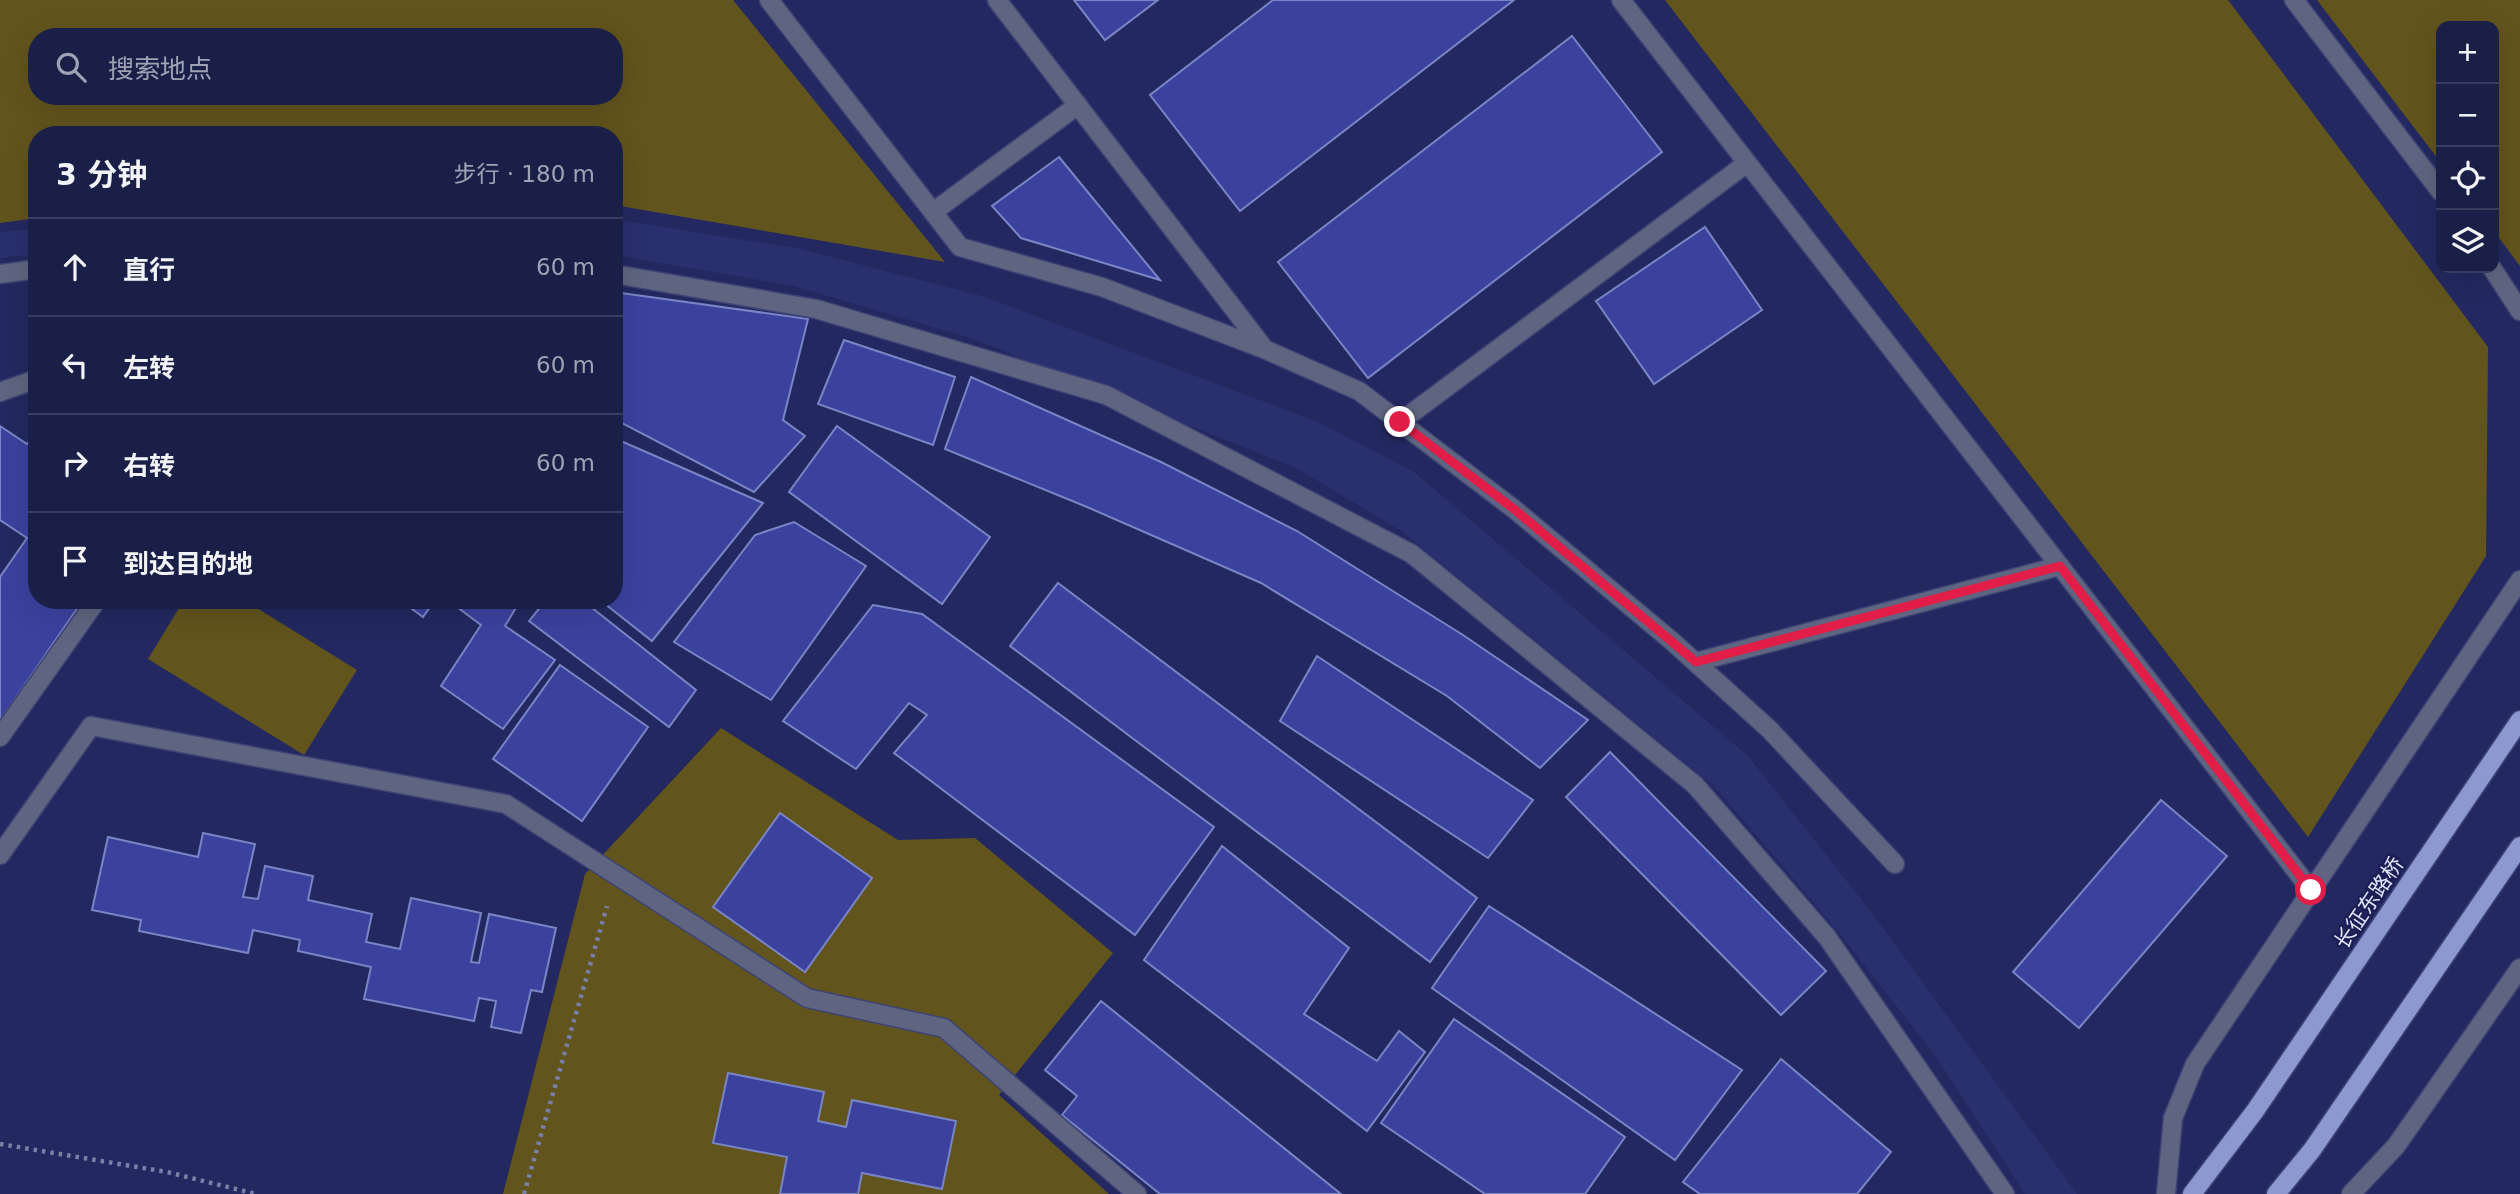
<!DOCTYPE html>
<html lang="zh">
<meta charset="utf-8">
<style>
body{margin:0;font-family:"DejaVu Sans","Noto Sans SC",sans-serif;background:#23274f;color:#f1f3f6}
.controls{position:absolute;right:21px;top:21px;display:grid;overflow:hidden;border-radius:14px;box-shadow:0 7px 28px #0002}
.controls button{width:63px;height:63px;display:grid;place-items:center;padding:0;border:0;border-bottom:2px solid #383d60;background:#1a1f48;color:#f1f3f6;font:35px sans-serif}
.stop{position:absolute;width:21px;height:21px;margin:-16px;border:5px solid #e11d48;border-radius:50%;background:#fff}
.stop.end{background:#e11d48;border-color:#fff;box-shadow:0 2px 7px #0008}
.list{margin:0;padding:0;list-style:none}
h2{display:flex;justify-content:space-between;align-items:center;height:91px;margin:0;padding:0 28px;font-size:30px}
h2 small{font-size:23px;font-weight:400;color:#9fa2b4}
.list li{display:grid;grid-template-columns:46px 1fr auto;gap:21px;align-items:center;box-sizing:border-box;height:98px;padding:0 28px;border-top:2px solid #383d60}
.list b{display:block;font-size:26px;white-space:nowrap}
.list em{font-size:23px;font-style:normal;color:#9fa2b4}
.icon{flex:none;width:38px;height:38px;fill:none;stroke:currentColor;stroke-width:2;stroke-linecap:round;stroke-linejoin:round}
.map{position:relative;flex:none;width:2520px;height:1194px;overflow:hidden}
.search{position:absolute;background:#1a1f48;box-shadow:0 7px 28px #0002;left:28px;top:28px;width:595px;height:77px;display:flex;align-items:center;gap:18px;box-sizing:border-box;padding:0 24px;border-radius:28px;color:#9fa2b4;font-size:26px}
.panel{position:absolute;background:#1a1f48;box-shadow:0 7px 28px #0002;left:28px;top:126px;width:595px;height:483px;border-radius:28px}
.map>svg:first-child{display:block}
.built{fill:#2a306e}
.green{fill:#62541d;fill-rule:evenodd}
.building{fill:#3b429e;stroke:#7985c5;stroke-width:2}
.lines{fill:none;stroke-linecap:round;stroke-linejoin:round}
.service-casing{stroke:#3d4375;stroke-width:21}
.minor-casing{stroke:#3d4375;stroke-width:21}
.tertiary-casing{stroke:#3d4375;stroke-width:21}
.primary-casing{stroke:#3d4375;stroke-width:21}
.path{stroke:#7a7fa7;stroke-width:4.5;stroke-dasharray:3.5 5;stroke-linecap:butt}
.service{stroke:#5f6580;stroke-width:18}
.minor{stroke:#5f6580;stroke-width:18}
.tertiary{stroke:#5f6580;stroke-width:18}
.primary{stroke:#8c98cf;stroke-width:18}
.route{stroke:#e11d48;stroke-width:9}
.labels{text-anchor:middle;dominant-baseline:central;stroke-width:5;stroke-linejoin:round;paint-order:stroke}
.street-label{font-size:21px;fill:#dfe4f9;stroke:#1b1e54}
</style>
<div class="map">
<svg width="2520" height="1194" viewBox="0 0 2520 1194">
<rect width="100%" height="100%" fill="#232960"/>
<g class="built">
<polygon points="614,219 800,249 982,296 1318,422 1414,472 1748,756 1872,913 2077,1194 2025,1194 1935,1055 1836,929 1714,786 1403,532 1298,469 974,339 794,286 614,255"/>
<polygon points="37,229 37,254 0,258 0,232"/>
</g>
<g class="green">
<path d="M0 0H733L945 262 614 205V135H37V218L0 223ZM37 37H614V96H37Z"/>
<polygon points="1665,0 2228,0 2488,347 2486,556 2308,837"/>
<polygon points="2317,0 2520,0 2520,266 2494,231 2494,26 2441,26 2441,163"/>
<polygon points="184,600 244,600 357,670 304,755 148,659"/>
<polygon points="721,728 898,840 975,838 1113,953 999,1095 1109,1194 503,1194 585,874"/>
</g>
<g class="building">
<polygon points="1074,0 1158,0 1105,40"/>
<polygon points="1273,0 1514,0 1240,211 1150,95"/>
<polygon points="1572,36 1662,152 1368,378 1278,262"/>
<polygon points="1059,157 1160,280 1021,238 992,206"/>
<polygon points="1705,227 1762,310 1654,384 1596,301"/>
<polygon points="614,292 808,319 783,420 805,436 754,492 614,419"/>
<polygon points="844,340 955,377 933,445 818,404"/>
<polygon points="971,377 1161,462 1297,531 1463,635 1588,720 1540,768 1447,696 1261,583 1087,507 945,449"/>
<polygon points="0,426 27,444 37,431 37,600 83,600 0,721 0,577 27,538 0,520"/>
<polygon points="837,426 990,537 942,604 789,492"/>
<polygon points="614,438 763,503 652,641 600,600 614,600"/>
<polygon points="794,522 866,566 771,700 674,642 755,535"/>
<polygon points="1058,583 1477,898 1430,962 1010,646"/>
<polygon points="400,600 435,600 423,617"/>
<polygon points="462,600 518,600 520,601 505,626 555,660 503,729 441,686 481,625 457,607"/>
<polygon points="546,600 582,600 696,690 669,727 529,621"/>
<polygon points="873,605 922,614 1214,827 1135,935 894,753 927,715 909,703 856,769 783,721"/>
<polygon points="1317,656 1533,800 1488,858 1280,721"/>
<polygon points="560,665 648,727 582,821 493,759"/>
<polygon points="1610,752 1826,971 1781,1015 1566,797"/>
<polygon points="2161,800 2227,856 2079,1028 2013,972"/>
<polygon points="780,813 872,878 805,972 713,907"/>
<polygon points="203,833 255,844 243,897 258,899 265,866 313,876 308,900 372,914 366,942 400,949 411,898 481,913 471,962 479,963 489,914 556,928 542,992 531,990 521,1033 491,1027 496,1001 479,998 474,1021 364,999 371,967 298,951 300,940 253,930 248,953 139,931 141,920 92,910 108,837 198,857"/>
<polygon points="1222,846 1349,948 1304,1014 1377,1061 1399,1031 1425,1052 1367,1131 1144,960"/>
<polygon points="1489,906 1742,1070 1675,1160 1432,988"/>
<polygon points="1101,1001 1341,1194 1160,1194 1062,1115 1077,1096 1045,1070"/>
<polygon points="1454,1019 1625,1137 1585,1194 1485,1194 1381,1123"/>
<polygon points="1781,1059 1891,1152 1857,1194 1700,1194 1683,1182"/>
<polygon points="728,1073 824,1092 818,1121 846,1127 852,1100 956,1121 942,1189 862,1173 858,1194 780,1194 787,1157 713,1143"/>
</g>
<g class="lines">
<defs>
<g id="service">
<polyline points="769,0 960,247 1102,287 1264,349 1359,391 1514,509 1673,642 1770,730 1895,864"/>
<polyline points="997,0 1263,347"/>
<polyline points="933,212 1078,105"/>
<polyline points="0,274 37,269"/>
<polyline points="614,274 816,309 1106,395 1412,554 1695,785 1827,937 2005,1194"/>
<polyline points="0,392 34,380 37,381"/>
<polyline points="1400,422 1747,163"/>
<polyline points="1696,662 2060,566"/>
<polyline points="0,737 97,600"/>
<polyline points="0,855 91,726 506,804 807,998 944,1028 1137,1194"/>
</g>
<polyline id="minor" points="1621,0 2311,890"/>
<g id="tertiary">
<polyline points="2294,0 2441,192"/>
<polyline points="2492,268 2520,311"/>
<polyline points="2166,1194 2173,1118 2195,1064 2520,580"/>
<polyline points="2351,1194 2396,1146 2520,968"/>
</g>
<g id="primary">
<polyline points="2192,1194 2255,1111 2520,720"/>
<polyline points="2276,1194 2312,1150 2520,846"/>
</g>
</defs>
<use href="#service" class="service-casing"/>
<use href="#minor" class="minor-casing"/>
<use href="#tertiary" class="tertiary-casing"/>
<use href="#primary" class="primary-casing"/>
<g class="path">
<polyline points="0,1144 167,1172 256,1194"/>
<polyline points="524,1194 607,906"/>
</g>
<use href="#service" class="service"/>
<use href="#minor" class="minor"/>
<use href="#tertiary" class="tertiary"/>
<use href="#primary" class="primary"/>
</g>
<g class="lines">
<polyline class="route" points="1400,422 1514,509 1696,662 2060,566 2311,890"/>
</g>
<g class="labels">
<g class="street-label">
<text transform="translate(2369 903) rotate(-56)">长征东路桥</text>
</g>
</g>
</svg>
<div class="controls">
<button>+</button>
<button>−</button>
<button><svg class="icon" aria-label="locate" viewBox="0 0 24 24"><circle cx="12" cy="12" r="6"/><path d="M12 2v4M12 18v4M2 12h4M18 12h4"/></svg></button>
<button><svg class="icon" aria-label="layers" viewBox="0 0 24 24"><path d="M12 4l9 5-9 5-9-5zM3 14l9 5 9-5"/></svg></button>
</div>
<div class="stop" style="left:2311px;top:890px"></div>
<div class="stop end" style="left:1400px;top:422px"></div>
<div class="search"><svg class="icon" aria-label="search" viewBox="0 0 24 24"><circle cx="10" cy="10" r="6"/><path d="M15 15l6 6"/></svg>搜索地点</div>
<section class="panel">
<h2>3 分钟<small>步行 · 180 m</small></h2>
<ul class="list">
<li><svg class="icon" aria-label="ahead" viewBox="0 0 24 24"><path d="M12 20V5M6 11l6-6 6 6"/></svg><div><b>直行</b></div><em>60 m</em></li>
<li><svg class="icon" aria-label="left" viewBox="0 0 24 24"><path d="M17 20v-9H6M10 6l-5 5 5 5"/></svg><div><b>左转</b></div><em>60 m</em></li>
<li><svg class="icon" aria-label="right" viewBox="0 0 24 24"><path d="M7 20v-9h11M14 6l5 5-5 5"/></svg><div><b>右转</b></div><em>60 m</em></li>
<li><svg class="icon" aria-label="arrive" viewBox="0 0 24 24"><path d="M6 21V4h12l-3 4 3 4H6"/></svg><div><b>到达目的地</b></div></li>
</ul>
</section>
</div>
